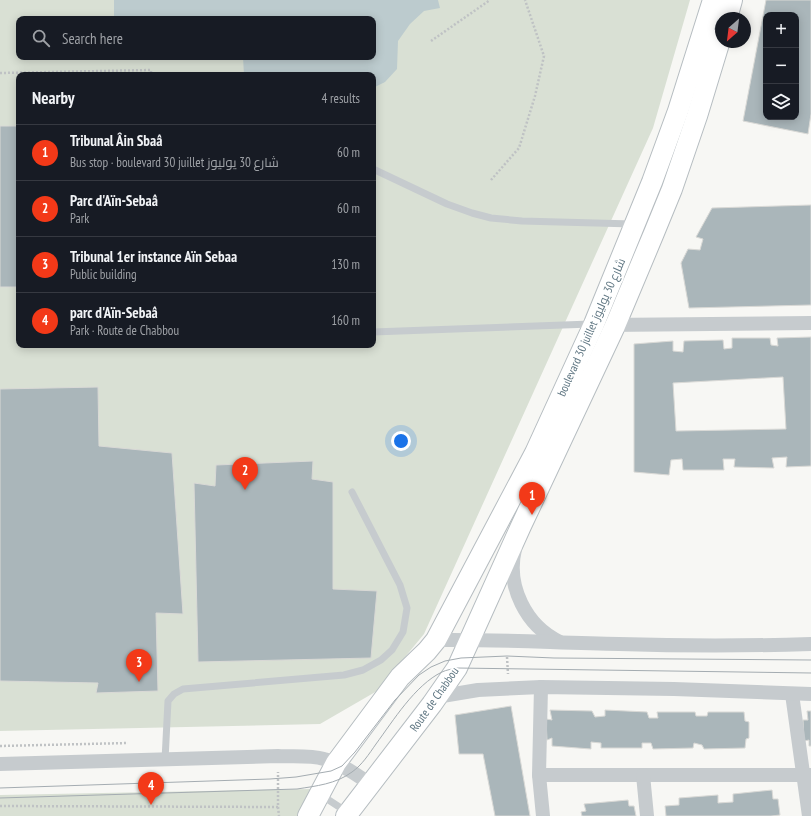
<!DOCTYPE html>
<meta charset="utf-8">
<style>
body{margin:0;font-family:"PT Sans Narrow",Cairo,sans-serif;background:#20242c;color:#f1f3f6}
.controls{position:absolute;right:12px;top:12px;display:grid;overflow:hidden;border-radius:8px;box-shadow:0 2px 10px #0003}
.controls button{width:36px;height:36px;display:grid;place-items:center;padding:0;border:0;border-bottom:1px solid #363941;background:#171b24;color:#f1f3f6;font:20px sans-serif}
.compass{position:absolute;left:715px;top:12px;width:36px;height:36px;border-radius:50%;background:#171b24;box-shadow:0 2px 10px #0003;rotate:208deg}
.you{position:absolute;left:401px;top:441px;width:14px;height:14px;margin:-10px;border:3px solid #fff;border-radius:50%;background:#1a73e8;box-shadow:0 0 0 6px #1a73e833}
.badge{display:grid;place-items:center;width:26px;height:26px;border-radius:50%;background:#f33918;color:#fff;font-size:13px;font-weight:700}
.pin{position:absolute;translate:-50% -33px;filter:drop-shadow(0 1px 2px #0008)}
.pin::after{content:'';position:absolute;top:21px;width:14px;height:12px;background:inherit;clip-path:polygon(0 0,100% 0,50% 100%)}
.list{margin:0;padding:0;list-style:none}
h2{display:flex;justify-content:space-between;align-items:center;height:52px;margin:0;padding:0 16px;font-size:17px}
h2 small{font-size:13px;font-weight:400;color:#9ea1a6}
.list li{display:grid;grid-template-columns:26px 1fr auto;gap:12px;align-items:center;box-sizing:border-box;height:56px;padding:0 16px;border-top:1px solid #363941}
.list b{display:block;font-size:15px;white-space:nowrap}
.list p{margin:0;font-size:13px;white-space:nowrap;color:#9ea1a6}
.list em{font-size:13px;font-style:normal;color:#9ea1a6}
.icon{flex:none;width:22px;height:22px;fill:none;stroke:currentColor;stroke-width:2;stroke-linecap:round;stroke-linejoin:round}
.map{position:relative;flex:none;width:811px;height:816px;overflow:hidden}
.search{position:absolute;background:#171b24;box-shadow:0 2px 10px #0003;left:16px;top:16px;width:360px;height:44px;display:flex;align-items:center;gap:10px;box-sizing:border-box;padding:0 14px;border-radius:8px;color:#9ea1a6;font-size:15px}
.panel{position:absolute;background:#171b24;box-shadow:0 2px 10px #0003;left:16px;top:72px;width:360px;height:276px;border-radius:8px}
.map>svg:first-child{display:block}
.green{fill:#d9e0d4;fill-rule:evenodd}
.water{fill:#bccbce}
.building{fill:#aab6ba;stroke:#d9d9d6;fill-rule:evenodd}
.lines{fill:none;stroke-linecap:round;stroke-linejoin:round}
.secondary-casing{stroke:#b6bdc1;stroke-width:22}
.path{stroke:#bfc2c4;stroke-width:2.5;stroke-dasharray:2 2;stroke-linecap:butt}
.lane{stroke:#c6cbce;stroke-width:7}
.street{stroke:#c6cbce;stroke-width:14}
.secondary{stroke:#fff;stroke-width:20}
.tram{stroke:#a4acb1;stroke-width:1}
.labels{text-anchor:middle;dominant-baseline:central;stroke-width:4;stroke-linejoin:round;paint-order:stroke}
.street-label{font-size:12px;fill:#5f7682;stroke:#fff}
</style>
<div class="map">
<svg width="811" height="816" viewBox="0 0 811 816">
<rect width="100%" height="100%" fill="#f7f7f4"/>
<g class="green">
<path d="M0 0H690L653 128 424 634 377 691 320 724 0 731ZM19 19H373V57H19ZM19 75H373V345H19Z"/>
<polygon points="312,789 297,816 0,816 0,795"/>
</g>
<polygon class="water" points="114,0 438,0 440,8 424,11 410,24 398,41 397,69 385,82 373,88 373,75 244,75 243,57 373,57 373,19 114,19"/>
<g class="building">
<path d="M766 0H811V114L808 134 743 121ZM766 15H796V117H766Z"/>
<rect x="0" y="126" width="19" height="161"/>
<polygon points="811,205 811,305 689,308 681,263 688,249 700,250 703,239 696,237 712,208"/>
<path d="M811 337V466L786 467 787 457 772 458 774 468 734 467 735 459H723L724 470H683L682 459 671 460 669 475 634 472V344L673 341V351L683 352 684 341 723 340 724 349 732 348V338H770L771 345 778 346 777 338ZM783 377 786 429 676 431 673 383Z"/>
<polygon points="98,387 99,446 172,453 183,614 156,613 158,691 96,693 98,683 0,681 0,389"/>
<polygon points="313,461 312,479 333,482 333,589 377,591 371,658 198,662 194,483 215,486 216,465"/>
<polygon points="511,706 530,816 495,816 483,754 459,754 455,715"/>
<polygon points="550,710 592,711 595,717 605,716 605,710 647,712 649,718 658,718 657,712 695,712 696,716 707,716 708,712 744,712 745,721 749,722 749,738 746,739 745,748 704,749 702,745 694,743 693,748 653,749 651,743 642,743 642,748 601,748 601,743 591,742 591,749 552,746 552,738 547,740 546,719 552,720"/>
<polygon points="807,711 811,711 811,746 809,746 809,740 804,741 803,720 808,720"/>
<polygon points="772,790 773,799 778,799 780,815 771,816 666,816 665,806 679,805 679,798 718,795 718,803 733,802 733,794"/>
<polygon points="628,800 629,806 634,806 636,816 582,816 581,812 586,811 584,804"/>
</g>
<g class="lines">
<defs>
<g id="secondary">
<polyline points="727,18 732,0"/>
<polyline points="308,816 336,763 400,677 427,651 436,640 535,453 594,324 652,182 678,111 713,0"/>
<polyline points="346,816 432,704 457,668 521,526 615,326 654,233 672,189 697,116 721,37"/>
</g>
</defs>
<use href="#secondary" class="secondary-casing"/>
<g class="path">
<polyline points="431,41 490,0"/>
<polyline points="0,73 151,70 151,75"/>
<polyline points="491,180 519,148 535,96 544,56 525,0"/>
<polyline points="507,657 508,674"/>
<polyline points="0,746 128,743"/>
<polyline points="0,806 278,807 278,772"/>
<polyline points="278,807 279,816"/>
</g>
<g class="lane">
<polyline points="373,169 447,204 472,213 491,218 522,221 633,224"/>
<polyline points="373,332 591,324"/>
<polyline points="165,760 168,701 174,694 183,689 344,675 363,670 381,660 392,650 403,632 407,608 400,585 352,492"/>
<polyline points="321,795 347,812"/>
</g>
<g class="street">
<polyline points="607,325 811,323"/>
<path d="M515 549C506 586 526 626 560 642"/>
<path d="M436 640C497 639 558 643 619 644 683 646 747 646 811 644"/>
<polyline points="541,687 539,775 543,816"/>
<polyline points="792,694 809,816"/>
<polyline points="436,697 478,690 541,687 674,689 811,694"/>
<path d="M0 764 278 756C293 757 310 755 324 759 341 763 356 775 371 784"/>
<polyline points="539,775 811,775"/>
<polyline points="643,775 647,816"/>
</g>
<use href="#secondary" class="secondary"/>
<g class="tram">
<polyline points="0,788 270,779 296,777 331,771 342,766 355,752 395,700 419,675 431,667 445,661 461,658 507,656 554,658 811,660"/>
<path d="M0 798 297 789C316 786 336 784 352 772 362 765 369 754 376 744 393 721 415 685 442 672 446 670 452 669 457 668L811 673"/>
</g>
</g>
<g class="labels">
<g class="street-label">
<text transform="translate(591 327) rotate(-66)">boulevard 30 juillet شارع 30 يوليوز</text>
<text transform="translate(434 699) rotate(-55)">Route de Chabbou</text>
</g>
</g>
</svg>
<div class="controls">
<button>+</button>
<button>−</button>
<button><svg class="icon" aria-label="layers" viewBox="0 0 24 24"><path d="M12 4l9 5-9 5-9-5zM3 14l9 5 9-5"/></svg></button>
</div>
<svg class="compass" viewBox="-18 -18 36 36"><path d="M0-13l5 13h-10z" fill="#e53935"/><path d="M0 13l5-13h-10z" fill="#9ea1a6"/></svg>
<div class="you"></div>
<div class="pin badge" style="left:532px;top:515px">1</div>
<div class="pin badge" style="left:245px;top:490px">2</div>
<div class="pin badge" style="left:139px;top:682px">3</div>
<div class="pin badge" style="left:151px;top:805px">4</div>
<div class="search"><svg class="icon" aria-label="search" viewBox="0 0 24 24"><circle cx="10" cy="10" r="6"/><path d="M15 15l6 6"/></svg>Search here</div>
<section class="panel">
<h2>Nearby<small>4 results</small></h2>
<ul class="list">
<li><span class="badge">1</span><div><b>Tribunal Âin Sbaâ</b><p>Bus stop · boulevard 30 juillet شارع 30 يوليوز</p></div><em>60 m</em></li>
<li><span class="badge">2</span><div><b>Parc d'Aïn-Sebaâ</b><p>Park</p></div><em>60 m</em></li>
<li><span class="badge">3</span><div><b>Tribunal 1er instance Aïn Sebaa</b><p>Public building</p></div><em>130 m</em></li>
<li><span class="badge">4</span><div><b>parc d'Aïn-Sebaâ</b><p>Park · Route de Chabbou</p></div><em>160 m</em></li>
</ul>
</section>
</div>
